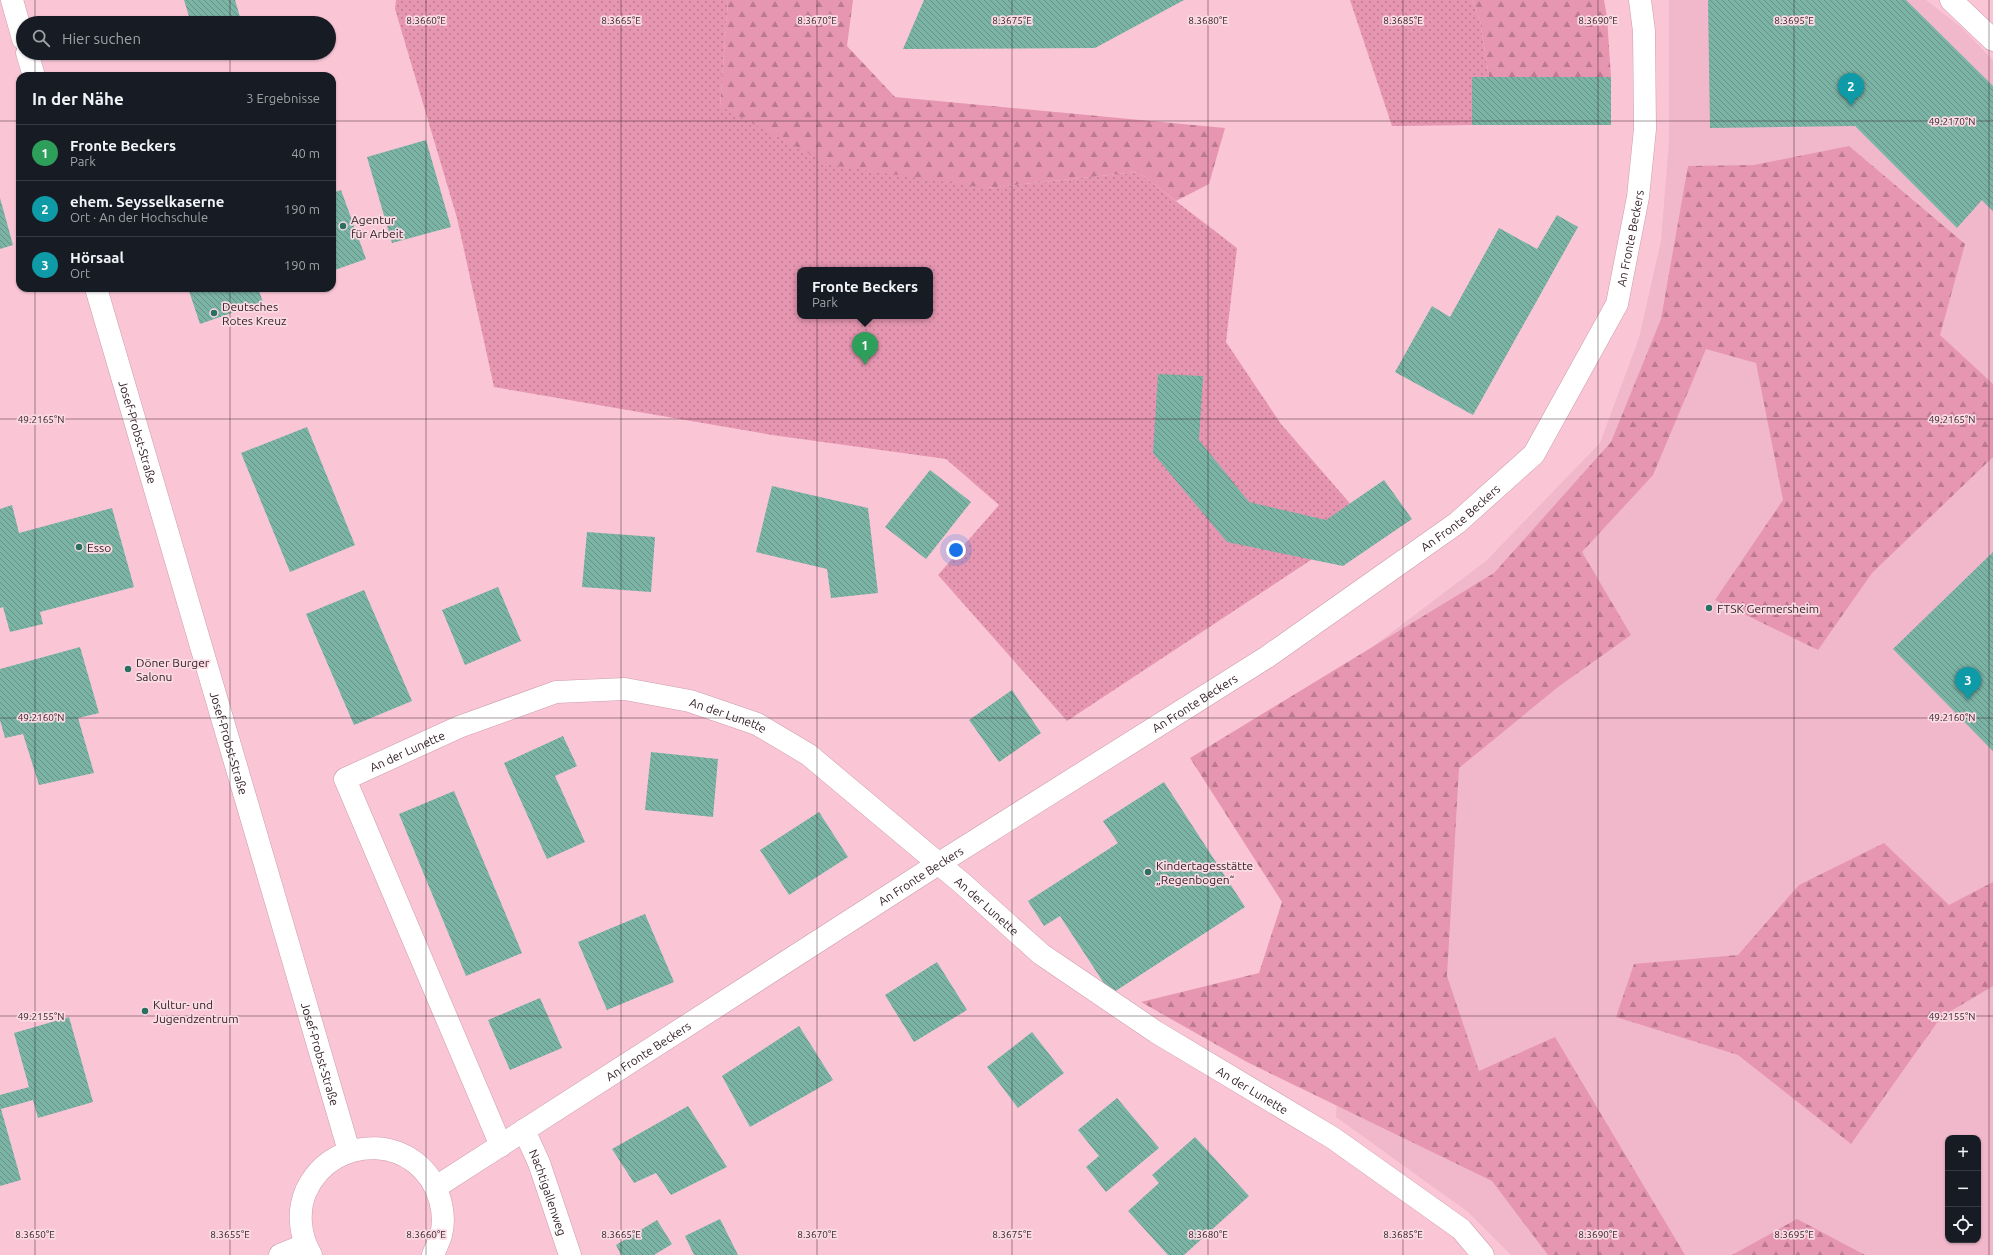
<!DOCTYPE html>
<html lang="de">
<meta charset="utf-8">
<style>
body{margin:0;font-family:Ubuntu,sans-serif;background:#242831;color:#f1f3f6}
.controls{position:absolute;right:12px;bottom:12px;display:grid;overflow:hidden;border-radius:8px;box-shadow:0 1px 3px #0004}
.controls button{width:36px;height:36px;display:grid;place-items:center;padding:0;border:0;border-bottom:1px solid #363941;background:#171b24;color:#f1f3f6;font:20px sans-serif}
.you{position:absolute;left:956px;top:550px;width:14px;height:14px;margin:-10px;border:3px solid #fff;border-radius:50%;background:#1a73e8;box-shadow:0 0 0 6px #1a73e833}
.badge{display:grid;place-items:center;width:26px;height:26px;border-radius:50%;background:#ea580c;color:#fff;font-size:13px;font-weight:700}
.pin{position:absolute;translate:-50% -33px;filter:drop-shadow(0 1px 2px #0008)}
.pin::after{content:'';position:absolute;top:21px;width:14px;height:12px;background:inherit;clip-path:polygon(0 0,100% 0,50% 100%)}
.popup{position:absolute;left:797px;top:267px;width:136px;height:52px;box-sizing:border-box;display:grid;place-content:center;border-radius:8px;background:#171b24;filter:drop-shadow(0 1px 3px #0005);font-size:13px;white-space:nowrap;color:#9ea1a6}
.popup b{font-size:15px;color:#f1f3f6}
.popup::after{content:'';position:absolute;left:50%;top:100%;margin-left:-8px;border:8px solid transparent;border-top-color:#171b24}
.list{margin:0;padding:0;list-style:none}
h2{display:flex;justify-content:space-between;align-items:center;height:52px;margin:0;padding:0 16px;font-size:17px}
h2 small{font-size:13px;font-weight:400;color:#9ea1a6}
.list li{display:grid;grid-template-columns:26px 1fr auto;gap:12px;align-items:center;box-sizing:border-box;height:56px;padding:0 16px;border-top:1px solid #363941}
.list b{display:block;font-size:15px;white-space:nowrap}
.list p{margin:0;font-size:13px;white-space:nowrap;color:#9ea1a6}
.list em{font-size:13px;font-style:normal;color:#9ea1a6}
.icon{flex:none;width:22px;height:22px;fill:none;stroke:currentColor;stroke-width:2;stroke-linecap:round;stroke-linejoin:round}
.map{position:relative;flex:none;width:1993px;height:1255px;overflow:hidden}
.search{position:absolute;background:#171b24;box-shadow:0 1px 3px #0004;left:16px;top:16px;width:320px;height:44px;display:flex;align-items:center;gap:10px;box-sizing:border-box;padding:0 14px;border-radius:22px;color:#9ea1a6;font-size:15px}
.panel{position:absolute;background:#171b24;box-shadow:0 1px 3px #0004;left:16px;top:72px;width:320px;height:220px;border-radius:12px}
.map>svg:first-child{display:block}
.built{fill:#f1b7ca;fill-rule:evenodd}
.grass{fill:url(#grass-dots);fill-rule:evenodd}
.forest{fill:url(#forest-firs)}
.building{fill:url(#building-back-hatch)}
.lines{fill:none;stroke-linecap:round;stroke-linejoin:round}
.minor-casing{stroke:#cd9cac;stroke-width:23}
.major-casing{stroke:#cd9cac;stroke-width:23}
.minor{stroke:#fff;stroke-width:22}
.major{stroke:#fff;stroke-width:22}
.ticks{fill:none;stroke:#301d24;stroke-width:1;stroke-opacity:0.45}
.poi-dot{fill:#2b6f61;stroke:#fadae3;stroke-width:1.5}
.labels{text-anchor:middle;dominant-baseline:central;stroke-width:3.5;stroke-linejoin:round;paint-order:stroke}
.poi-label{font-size:12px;fill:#301d24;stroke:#fadae3;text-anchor:start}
.street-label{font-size:12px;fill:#301d24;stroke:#fadae3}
.ticks-label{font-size:10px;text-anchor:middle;fill:#301d24;stroke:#fadae3;stroke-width:3.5;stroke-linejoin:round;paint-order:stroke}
</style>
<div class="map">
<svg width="1993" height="1255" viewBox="0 0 1993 1255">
<defs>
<pattern id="grass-dots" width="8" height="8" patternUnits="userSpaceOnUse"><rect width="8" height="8" fill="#e696b1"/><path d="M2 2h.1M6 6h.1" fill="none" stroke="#bb7a90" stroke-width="1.8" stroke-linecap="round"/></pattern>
<pattern id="forest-firs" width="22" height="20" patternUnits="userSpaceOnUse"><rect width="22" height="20" fill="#e696b1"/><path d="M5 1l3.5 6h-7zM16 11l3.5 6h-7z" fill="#bb7a90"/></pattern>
<pattern id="building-back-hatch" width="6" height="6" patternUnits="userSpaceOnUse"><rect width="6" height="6" fill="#7bb3a5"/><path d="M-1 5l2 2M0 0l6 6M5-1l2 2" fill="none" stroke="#659186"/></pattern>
</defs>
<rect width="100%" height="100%" fill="#fac6d6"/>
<path class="built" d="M1669 0H1926L1961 27 1993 60V1255H1511L1468 1212 1336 1117 1363 654 1486 561 1600 443 1639 338 1661 241 1669 141ZM1948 1138H1978V1240H1948Z"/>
<g class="grass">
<path d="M396 0H728L720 106 986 188 1138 172 1237 248 1226 342 1281 424 1367 523 1067 721 938 575 999 505 946 459 772 435 494 387 457 218 395 9ZM800 270H930V316H800Z"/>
<polygon points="1350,0 1472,0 1480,20 1489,77 1472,77 1472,125 1392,126"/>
</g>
<g class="forest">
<polygon points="728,0 853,0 847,46 895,97 1225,128 1209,184 1176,201 1138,172 986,188 831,165 720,106"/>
<polygon points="1472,0 1604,0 1607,17 1611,77 1489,77 1480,20"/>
<polygon points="1849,146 1965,244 1940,335 1993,384 1993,457 1872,573 1818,650 1715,600 1783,500 1756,363 1706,349 1653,475 1582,552 1631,635 1558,687 1459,768 1447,976 1479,1071 1555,1037 1685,1255 1548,1255 1492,1181 1247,1062 1141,1002 1259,973 1282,902 1190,758 1494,573 1611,442 1661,319 1688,166 1754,165"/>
<polygon points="1884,843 1949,905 1993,882 1993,986 1941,1017 1851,1144 1738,1055 1616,1017 1634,964 1738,955 1799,885"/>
<polygon points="1797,1219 1865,1255 1732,1255"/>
</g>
<g class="building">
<polygon points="184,0 235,0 240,17 219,23 191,23"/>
<polygon points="924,0 1184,0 1095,48 903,49"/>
<polygon points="1708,0 1906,0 1993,86 1993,211 1982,200 1957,228 1855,126 1710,128"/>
<rect x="1472" y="77" width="139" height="48"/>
<polygon points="426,140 451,227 392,243 367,157"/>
<polygon points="341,190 366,259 332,271 332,193"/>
<polygon points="0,198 13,245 0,249"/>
<polygon points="1557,215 1578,227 1473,415 1395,372 1432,306 1450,317 1499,228 1537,249"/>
<polygon points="188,288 258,288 263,302 200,324"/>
<polygon points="1158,374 1203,376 1199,440 1249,502 1326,520 1384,480 1412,519 1343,566 1227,542 1153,453"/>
<polygon points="307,427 355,545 290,572 241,453"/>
<polygon points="930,470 971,502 926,559 885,527"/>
<polygon points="772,486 868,508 878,593 831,598 827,569 756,552"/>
<polygon points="12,505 19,533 112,508 134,587 40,612 43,624 10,632 3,607 0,608 0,509"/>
<polygon points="587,532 655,537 651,592 582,587"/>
<polygon points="1993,552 1993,751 1893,649"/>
<polygon points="498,587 521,641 465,665 442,610"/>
<polygon points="364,590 412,701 354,725 306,614"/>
<polygon points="80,647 99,713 78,718 94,773 39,785 23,734 5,738 0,720 0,669"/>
<polygon points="1012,690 1041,733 999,762 969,720"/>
<polygon points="563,736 577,766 555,776 585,842 547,859 504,763"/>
<polygon points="651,752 718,759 713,817 645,810"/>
<polygon points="1164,782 1245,907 1111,994 1060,916 1044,926 1028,901 1118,843 1103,821"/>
<polygon points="454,791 522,953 466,976 399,814"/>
<polygon points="819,812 848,857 789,895 760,850"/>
<polygon points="645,914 674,982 607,1010 578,942"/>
<polygon points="937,962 967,1010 914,1042 885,995"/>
<polygon points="540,998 562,1048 510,1070 488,1020"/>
<polygon points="69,1017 93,1102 38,1118 33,1100 1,1109 21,1180 0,1186 0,1095 29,1087 14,1033"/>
<polygon points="799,1026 833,1080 750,1127 722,1076"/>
<polygon points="1032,1032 1064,1073 1018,1108 987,1067"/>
<polygon points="1117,1098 1159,1148 1106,1192 1086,1167 1099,1156 1078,1130"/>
<polygon points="688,1106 727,1167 671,1195 656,1173 634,1183 612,1149"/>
<polygon points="1195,1137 1249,1196 1184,1255 1168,1255 1128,1211 1159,1183 1152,1175"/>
<polygon points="720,1219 738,1255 694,1255 685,1236"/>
<polygon points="657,1220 672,1244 654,1255 621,1255 616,1245"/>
</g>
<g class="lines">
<defs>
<g id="minor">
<polyline points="1951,0 1993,40"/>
<path id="s1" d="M524 1130 539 1163 570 1255"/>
<path id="s2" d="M501 1146 345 779 459 727 556 692 625 689 690 701 757 724 809 755 963 884 1041 954 1156 1032 1333 1138 1461 1229 1483 1255"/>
<path id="s3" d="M436 1187 938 864 1267 657 1457 523 1534 454 1617 304 1638 197 1645 129 1644 31 1640 0"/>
<polyline points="280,1255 305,1245"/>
</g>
<g id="major">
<polyline points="12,0 23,39"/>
<polyline points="27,53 34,76"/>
<path id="s4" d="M96 288 349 1151"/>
<path d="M311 1255C300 1236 297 1212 306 1191 334 1131 421 1134 440 1200 443 1211 444 1224 441 1235 439 1242 435 1249 433 1255"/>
</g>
</defs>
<use href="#minor" class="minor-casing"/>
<use href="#major" class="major-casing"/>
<use href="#minor" class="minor"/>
<use href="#major" class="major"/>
</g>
<path class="ticks" d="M35 0V23M230 0V23M426 0V1255M621 0V1255M817 0V1255M1012 0V1255M1208 0V1255M1403 0V1255M1598 0V1255M1794 0V1255M1989 0V1255M35 53V76M230 53V76M0 121H20M332 121H1993M35 288V1255M230 288V1255M0 419H1993M0 718H1993M0 1016H1993"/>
<g class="poi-dot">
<circle cx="343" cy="226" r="4"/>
<circle cx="214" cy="313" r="4"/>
<circle cx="79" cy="547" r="4"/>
<circle cx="1709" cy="608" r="4"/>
<circle cx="128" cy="669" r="4"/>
<circle cx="1148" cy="872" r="4"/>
<circle cx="145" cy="1011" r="4"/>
</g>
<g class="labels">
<g class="poi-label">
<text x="351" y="219">Agentur<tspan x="351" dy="14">für Arbeit</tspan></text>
<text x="222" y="306">Deutsches<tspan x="222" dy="14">Rotes Kreuz</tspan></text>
<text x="87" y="547">Esso</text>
<text x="1717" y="608">FTSK Germersheim</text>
<text x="136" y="662">Döner Burger<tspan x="136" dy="14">Salonu</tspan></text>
<text x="1156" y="865">Kindertagesstätte<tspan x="1156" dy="14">„Regenbogen“</tspan></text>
<text x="153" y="1004">Kultur- und<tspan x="153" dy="14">Jugendzentrum</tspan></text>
</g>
<g class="street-label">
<text stroke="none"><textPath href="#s3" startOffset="1560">An Fronte Beckers</textPath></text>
<text stroke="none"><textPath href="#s4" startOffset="150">Josef-Probst-Straße</textPath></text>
<text stroke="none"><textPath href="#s3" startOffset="1224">An Fronte Beckers</textPath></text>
<text stroke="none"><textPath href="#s3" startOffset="900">An Fronte Beckers</textPath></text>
<text stroke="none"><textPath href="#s2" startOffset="803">An der Lunette</textPath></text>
<text stroke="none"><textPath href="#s4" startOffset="474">Josef-Probst-Straße</textPath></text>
<text stroke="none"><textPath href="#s2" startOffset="467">An der Lunette</textPath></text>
<text stroke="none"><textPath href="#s3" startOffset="576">An Fronte Beckers</textPath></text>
<text stroke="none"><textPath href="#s2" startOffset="1127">An der Lunette</textPath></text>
<text stroke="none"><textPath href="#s3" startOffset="252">An Fronte Beckers</textPath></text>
<text stroke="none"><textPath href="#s4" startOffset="798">Josef-Probst-Straße</textPath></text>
<text stroke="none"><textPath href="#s2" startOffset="1451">An der Lunette</textPath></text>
<text stroke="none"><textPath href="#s1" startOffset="67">Nachtigallenweg</textPath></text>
</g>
</g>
<g class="ticks-label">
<text x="426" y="24">8.3660°E</text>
<text x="621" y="24">8.3665°E</text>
<text x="817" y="24">8.3670°E</text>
<text x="1012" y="24">8.3675°E</text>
<text x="1208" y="24">8.3680°E</text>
<text x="1403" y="24">8.3685°E</text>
<text x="1598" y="24">8.3690°E</text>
<text x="1794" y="24">8.3695°E</text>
<text x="1952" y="125">49.2170°N</text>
<text x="41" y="423">49.2165°N</text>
<text x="1952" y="423">49.2165°N</text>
<text x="41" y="721">49.2160°N</text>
<text x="1952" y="721">49.2160°N</text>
<text x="41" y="1020">49.2155°N</text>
<text x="1952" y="1020">49.2155°N</text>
<text x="35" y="1238">8.3650°E</text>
<text x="230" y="1238">8.3655°E</text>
<text x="426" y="1238">8.3660°E</text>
<text x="621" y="1238">8.3665°E</text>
<text x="817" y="1238">8.3670°E</text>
<text x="1012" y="1238">8.3675°E</text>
<text x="1208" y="1238">8.3680°E</text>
<text x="1403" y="1238">8.3685°E</text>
<text x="1598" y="1238">8.3690°E</text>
<text x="1794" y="1238">8.3695°E</text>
</g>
</svg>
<div class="controls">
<button>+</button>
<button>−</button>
<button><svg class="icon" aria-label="locate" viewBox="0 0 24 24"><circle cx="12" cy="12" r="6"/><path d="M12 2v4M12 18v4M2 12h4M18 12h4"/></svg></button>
</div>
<div class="you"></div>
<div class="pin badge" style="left:865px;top:365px;background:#2e9e5b">1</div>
<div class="popup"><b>Fronte Beckers</b>Park</div>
<div class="pin badge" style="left:1851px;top:106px;background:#0f9aa8">2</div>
<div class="pin badge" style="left:1968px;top:700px;background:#0f9aa8">3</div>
<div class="search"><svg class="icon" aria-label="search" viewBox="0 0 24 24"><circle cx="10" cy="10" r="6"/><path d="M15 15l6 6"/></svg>Hier suchen</div>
<section class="panel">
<h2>In der Nähe<small>3 Ergebnisse</small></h2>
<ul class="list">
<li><span class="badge" style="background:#2e9e5b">1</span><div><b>Fronte Beckers</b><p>Park</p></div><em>40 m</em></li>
<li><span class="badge" style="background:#0f9aa8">2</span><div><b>ehem. Seysselkaserne</b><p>Ort · An der Hochschule</p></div><em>190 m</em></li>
<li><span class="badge" style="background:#0f9aa8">3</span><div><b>Hörsaal</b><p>Ort</p></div><em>190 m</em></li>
</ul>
</section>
</div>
